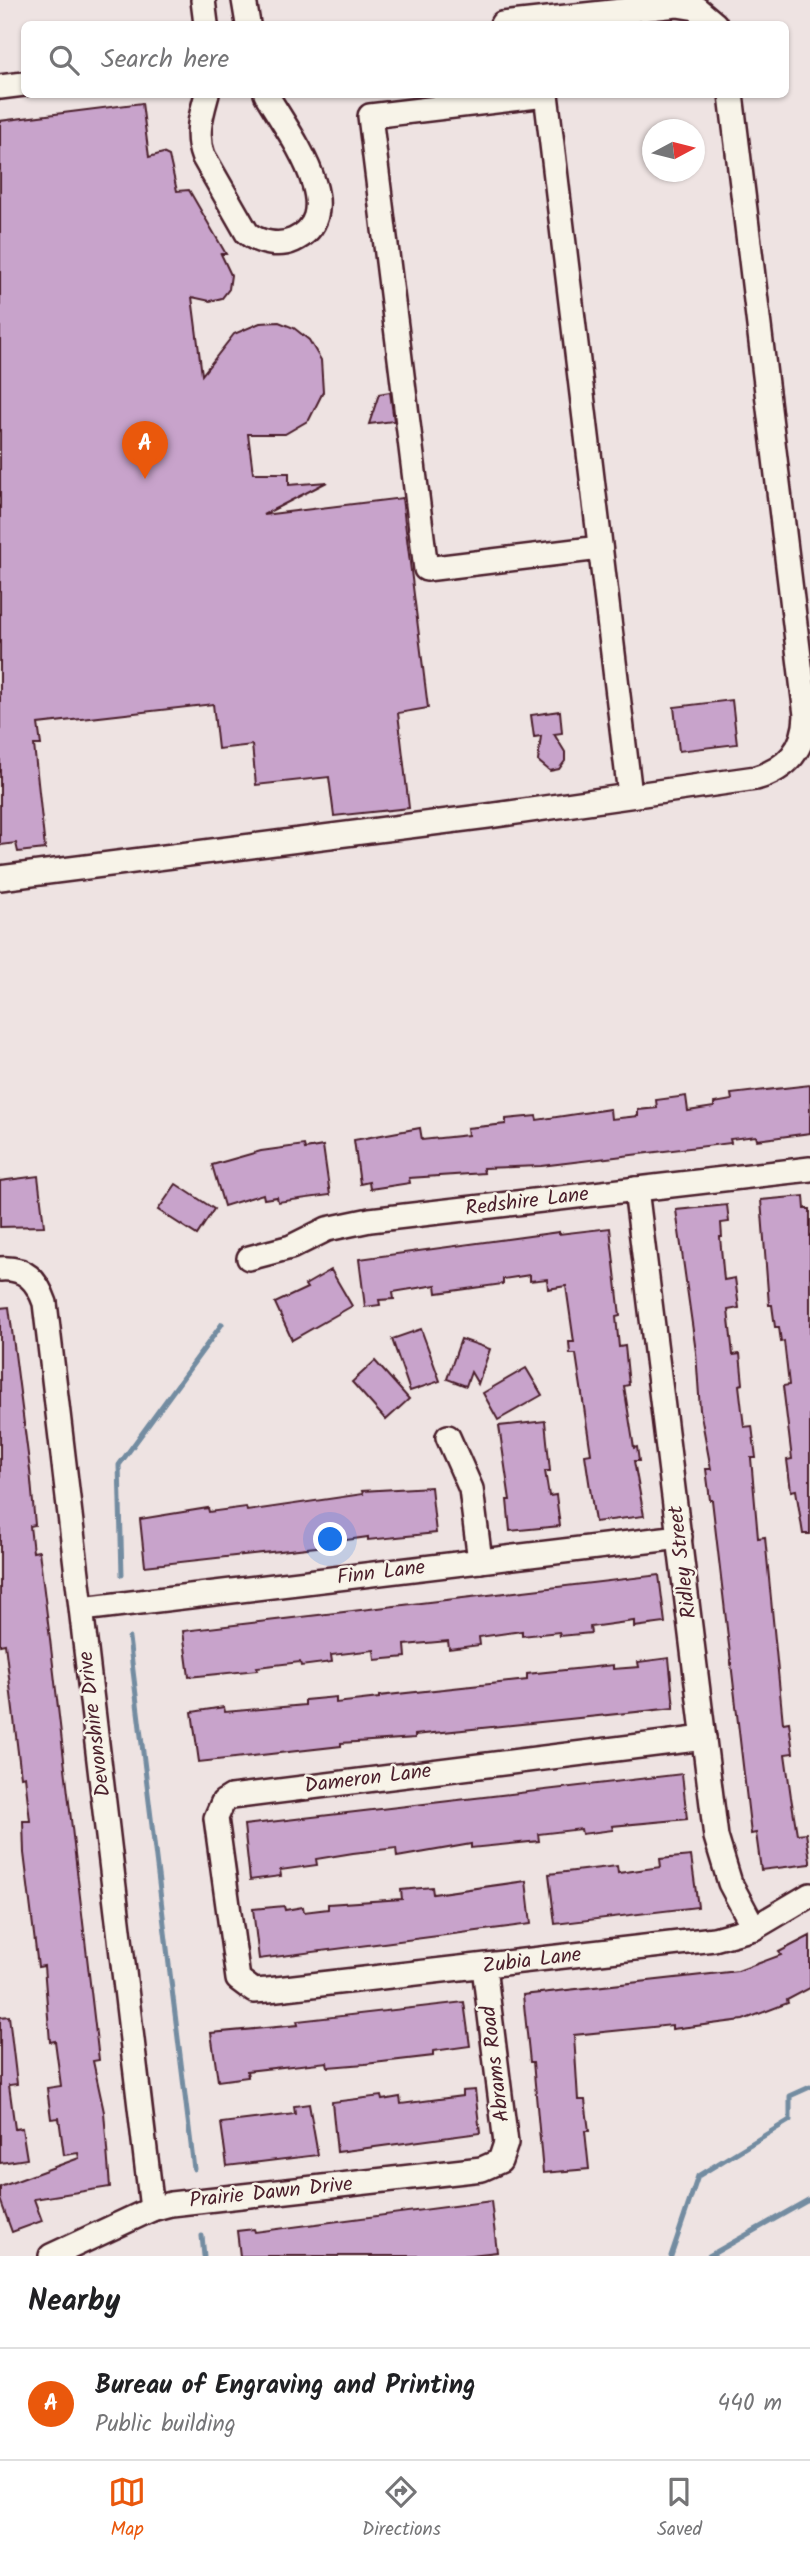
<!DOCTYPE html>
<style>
body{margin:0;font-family:Kalam,sans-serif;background:#f2f2f2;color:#202124}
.compass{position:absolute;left:642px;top:119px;width:63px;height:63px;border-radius:50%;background:#fff;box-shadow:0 2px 5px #0004;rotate:83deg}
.you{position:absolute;left:331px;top:1540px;width:24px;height:24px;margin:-18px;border:5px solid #fff;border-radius:50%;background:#1a73e8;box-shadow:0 0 0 10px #1a73e833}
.badge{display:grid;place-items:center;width:46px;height:46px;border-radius:50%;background:#ea580c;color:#fff;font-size:23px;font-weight:700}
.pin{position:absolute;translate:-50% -58px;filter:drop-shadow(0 2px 4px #0008)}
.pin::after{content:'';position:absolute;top:37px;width:24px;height:21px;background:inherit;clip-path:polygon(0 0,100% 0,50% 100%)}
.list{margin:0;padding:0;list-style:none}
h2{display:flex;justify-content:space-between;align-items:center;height:91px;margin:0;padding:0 28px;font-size:30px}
h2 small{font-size:23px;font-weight:400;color:#757577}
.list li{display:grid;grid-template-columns:46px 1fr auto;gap:21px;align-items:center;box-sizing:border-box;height:112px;padding:0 28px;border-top:2px solid #e0e0e0}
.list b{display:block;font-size:26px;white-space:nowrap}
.list p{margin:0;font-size:23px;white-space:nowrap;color:#757577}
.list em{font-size:23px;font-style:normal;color:#757577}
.icon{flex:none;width:38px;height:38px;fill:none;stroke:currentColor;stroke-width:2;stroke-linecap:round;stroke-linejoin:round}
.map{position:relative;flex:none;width:810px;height:2256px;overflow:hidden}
.search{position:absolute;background:#fff;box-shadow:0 2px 5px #0004;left:21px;right:21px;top:21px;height:77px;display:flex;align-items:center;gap:18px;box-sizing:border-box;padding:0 24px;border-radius:10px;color:#757577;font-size:26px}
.sheet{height:203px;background:#fff}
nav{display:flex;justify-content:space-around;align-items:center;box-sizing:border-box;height:98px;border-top:2px solid #e0e0e0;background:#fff;font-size:19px;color:#757577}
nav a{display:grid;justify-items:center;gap:4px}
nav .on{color:#ea580c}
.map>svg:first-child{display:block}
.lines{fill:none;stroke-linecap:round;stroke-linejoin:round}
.stream{stroke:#738ca1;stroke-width:5}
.building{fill:#c8a3cb;stroke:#4a1f2b;stroke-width:2}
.minor-casing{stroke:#4a1f2b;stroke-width:28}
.minor{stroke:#f7f3e8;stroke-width:23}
.labels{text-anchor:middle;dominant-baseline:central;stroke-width:5;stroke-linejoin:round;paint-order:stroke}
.street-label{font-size:21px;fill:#4a1f2b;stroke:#f7f3e8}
</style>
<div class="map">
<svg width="810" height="2256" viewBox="0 0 810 2256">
<rect width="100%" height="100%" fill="#eee3e2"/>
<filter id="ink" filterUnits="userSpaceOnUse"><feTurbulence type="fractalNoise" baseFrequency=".0143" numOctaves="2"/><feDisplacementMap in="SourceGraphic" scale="14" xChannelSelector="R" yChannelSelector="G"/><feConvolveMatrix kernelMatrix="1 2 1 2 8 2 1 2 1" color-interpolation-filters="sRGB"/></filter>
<g filter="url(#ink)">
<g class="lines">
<g class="stream">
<polyline points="122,1575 119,1465 222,1324"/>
<polyline points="129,1638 194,2169"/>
<polyline points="202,2236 204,2256"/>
<polyline points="671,2256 698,2176 790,2120 790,2096 810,2087"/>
<polyline points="709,2256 810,2199"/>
</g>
</g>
<g class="building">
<polygon points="142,103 149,157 163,153 169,156 177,191 189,190 226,254 221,254 231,275 229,289 222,298 210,301 192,297 202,375 234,334 260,323 279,322 294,328 309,340 321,360 323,392 309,420 285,434 248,434 253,473 289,473 289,485 327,482 263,515 402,498 428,708 398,713 409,808 334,816 329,777 256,785 252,745 218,749 213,704 38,724 41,745 34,745 45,849 18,852 16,843 0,845 0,121"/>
<polygon points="390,392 394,421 369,424 379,394"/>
<polygon points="732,700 737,744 679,751 674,707"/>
<polygon points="560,711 562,733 554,734 565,752 565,761 559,769 550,771 538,761 541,736 534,737 531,715"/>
<polygon points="810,1085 810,1133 757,1140 756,1136 730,1139 731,1143 541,1166 483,1168 484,1173 409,1178 410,1183 370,1189 369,1182 360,1184 354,1140 420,1128 422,1140 468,1135 467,1128 506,1124 506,1119 536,1116 537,1120 610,1109 611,1119 638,1116 638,1110 657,1108 656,1100 686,1096 688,1111 714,1107 714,1103 732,1100 731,1094"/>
<polygon points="304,1145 305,1149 323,1146 330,1195 278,1202 277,1197 264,1199 263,1194 224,1206 212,1165 261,1151"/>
<polygon points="38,1176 44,1226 0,1227 0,1181"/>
<polygon points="176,1184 214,1209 197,1235 158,1210"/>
<polygon points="804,1196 805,1209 810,1209 810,1534 803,1534 796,1490 791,1491 787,1460 792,1459 783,1386 789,1385 784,1341 781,1342 779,1327 775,1327 772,1305 769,1305 761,1200"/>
<polygon points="727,1205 729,1222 721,1223 722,1237 720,1237 724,1280 735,1278 739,1308 728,1310 733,1355 740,1354 743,1384 739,1385 744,1427 752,1426 756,1458 751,1458 758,1538 765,1537 783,1723 789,1722 793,1753 785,1754 791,1797 797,1834 806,1833 810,1860 810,1864 761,1870 756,1833 751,1834 712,1500 710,1500 706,1469 711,1469 700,1410 696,1352 676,1210"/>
<polygon points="610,1228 620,1316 616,1317 619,1347 625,1346 629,1385 624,1386 634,1448 637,1447 639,1461 634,1461 644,1516 595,1522 585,1455 591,1454 576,1354 570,1354 569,1342 574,1342 566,1286 548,1289 547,1279 530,1281 530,1275 503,1279 503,1284 437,1293 436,1285 393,1292 394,1299 379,1300 380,1305 365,1307 359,1259 559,1232 559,1234"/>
<polygon points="331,1270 352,1306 292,1340 275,1303 307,1288 305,1285"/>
<polygon points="9,1307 30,1470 35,1525 30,1526 33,1552 39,1551 50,1639 99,2060 93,2061 104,2112 110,2187 34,2199 42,2221 12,2232 0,2199 0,2187 79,2158 78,2153 64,2155 59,2118 51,2119 47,2088 61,2086 55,2041 50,2042 44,1966 38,1967 24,1853 23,1821 30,1821 25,1776 21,1777 5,1644 0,1645 0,1308"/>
<polygon points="421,1329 440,1381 410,1391 392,1339"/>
<polygon points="461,1339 490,1349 478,1384 471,1372 466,1386 447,1379"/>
<polygon points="375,1361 409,1399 386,1420 352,1382"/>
<polygon points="526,1368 542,1395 498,1420 483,1393"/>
<polygon points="545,1421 550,1471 545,1471 549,1496 556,1495 560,1526 510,1531 507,1500 510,1500 499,1426"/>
<polygon points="431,1487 436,1533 368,1540 368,1537 325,1543 325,1546 145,1566 140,1519 208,1508 209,1512 246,1507 247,1511 363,1494 362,1491"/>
<polygon points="659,1575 665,1623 634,1627 634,1621 590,1627 591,1633 560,1636 559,1632 522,1636 522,1631 479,1637 480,1645 449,1649 448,1641 405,1645 406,1657 375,1660 374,1650 331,1655 332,1662 301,1666 300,1662 257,1667 258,1670 189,1677 183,1631"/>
<polygon points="669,1658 674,1708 415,1735 415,1738 341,1743 341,1746 199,1762 192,1712 224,1707 225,1712 305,1705 305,1700 336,1697 336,1703 379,1698 379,1696 527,1680 527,1674 613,1665 613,1669 639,1667 638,1662"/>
<polygon points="682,1774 687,1819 612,1826 613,1830 582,1834 581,1829 538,1834 539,1841 471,1848 471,1844 397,1857 396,1848 353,1853 316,1859 317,1865 280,1870 281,1876 250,1880 244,1825"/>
<polygon points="691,1856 698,1907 555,1924 549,1874 617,1866 618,1873 661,1867 660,1859"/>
<polygon points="526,1881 531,1924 259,1959 253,1909 284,1906 285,1910 303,1907 304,1912 328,1909 328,1904 402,1899 401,1890 432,1887 433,1894"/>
<polygon points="810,1936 810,1988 787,2000 788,2003 743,2020 672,2029 672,2025 574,2035 578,2100 585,2100 589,2131 585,2131 589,2169 543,2173 533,2062 530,2062 523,1995 738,1971 781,1955 779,1952"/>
<polygon points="464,2002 470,2046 433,2051 433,2056 365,2064 328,2067 327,2062 247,2071 248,2077 218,2081 211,2033 298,2025 297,2021"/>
<polygon points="9,2016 17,2084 9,2085 15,2129 22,2128 27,2159 0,2163 0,2017"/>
<polygon points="475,2090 480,2133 337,2152 332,2102 381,2096 382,2100 400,2097 401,2104 462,2096 462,2091"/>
<polygon points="309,2104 318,2155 227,2166 221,2123 295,2114 294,2106"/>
<polygon points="491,2201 497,2252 462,2256 240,2256 237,2231 254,2229 255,2232"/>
</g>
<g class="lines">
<defs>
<g id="minor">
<polyline points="203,0 206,24"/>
<polyline points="244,0 248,24"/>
<polyline points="502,24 677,5 696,8 715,24"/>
<polyline points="0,87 24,84"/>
<path d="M207 94C201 116 195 135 203 156L247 233C259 243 279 247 294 240 352 213 286 130 266 94"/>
<polyline points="546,94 630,795"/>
<polyline points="546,95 370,116 426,569 600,548"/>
<path d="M0 878 488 816 756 778C787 769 805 749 806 715L731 94"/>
<polyline points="636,1189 716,1837 730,1883 754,1928"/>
<polyline points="249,1258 291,1247 327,1229 370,1220 810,1169"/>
<path d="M0 1269C25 1267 37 1280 45 1303L152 2209"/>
<polyline points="448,1437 471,1489 480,1561"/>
<polyline points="82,1609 680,1537"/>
<polyline points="704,1738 231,1797 223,1802 216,1818 238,1979 254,1991 268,1990 714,1939 754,1928 810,1895"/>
<polyline points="51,2256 152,2209 171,2204 482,2169 500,2161 506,2143 484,1967"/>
</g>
</defs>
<use href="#minor" class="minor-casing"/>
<use href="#minor" class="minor"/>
</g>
</g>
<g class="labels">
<g class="street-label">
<text transform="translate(527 1202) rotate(-7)">Redshire Lane</text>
<text transform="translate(683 1562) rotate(-97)">Ridley Street</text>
<text transform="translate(381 1573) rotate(-7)">Finn Lane</text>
<text transform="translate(95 1724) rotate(-97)">Devonshire Drive</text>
<text transform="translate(368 1779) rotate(-7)">Dameron Lane</text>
<text transform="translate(532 1961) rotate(-7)">Zubia Lane</text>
<text transform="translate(496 2064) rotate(-97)">Abrams Road</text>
<text transform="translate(271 2193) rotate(-6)">Prairie Dawn Drive</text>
</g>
</g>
</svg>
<svg class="compass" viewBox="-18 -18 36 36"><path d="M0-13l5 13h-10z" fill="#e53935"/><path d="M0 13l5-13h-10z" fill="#757577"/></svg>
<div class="you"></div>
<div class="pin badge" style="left:145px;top:479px">A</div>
<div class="search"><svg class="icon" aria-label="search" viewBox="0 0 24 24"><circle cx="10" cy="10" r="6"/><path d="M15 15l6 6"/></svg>Search here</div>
</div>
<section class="sheet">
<h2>Nearby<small></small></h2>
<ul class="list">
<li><span class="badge">A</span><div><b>Bureau of Engraving and Printing</b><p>Public building</p></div><em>440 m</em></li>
</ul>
</section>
<nav>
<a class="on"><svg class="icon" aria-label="map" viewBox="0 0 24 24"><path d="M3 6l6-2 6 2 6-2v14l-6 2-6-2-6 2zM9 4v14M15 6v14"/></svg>Map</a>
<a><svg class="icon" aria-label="directions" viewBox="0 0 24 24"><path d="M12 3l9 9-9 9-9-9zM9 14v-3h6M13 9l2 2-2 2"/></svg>Directions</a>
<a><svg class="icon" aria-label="saved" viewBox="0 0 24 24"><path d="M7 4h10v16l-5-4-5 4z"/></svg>Saved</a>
</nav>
